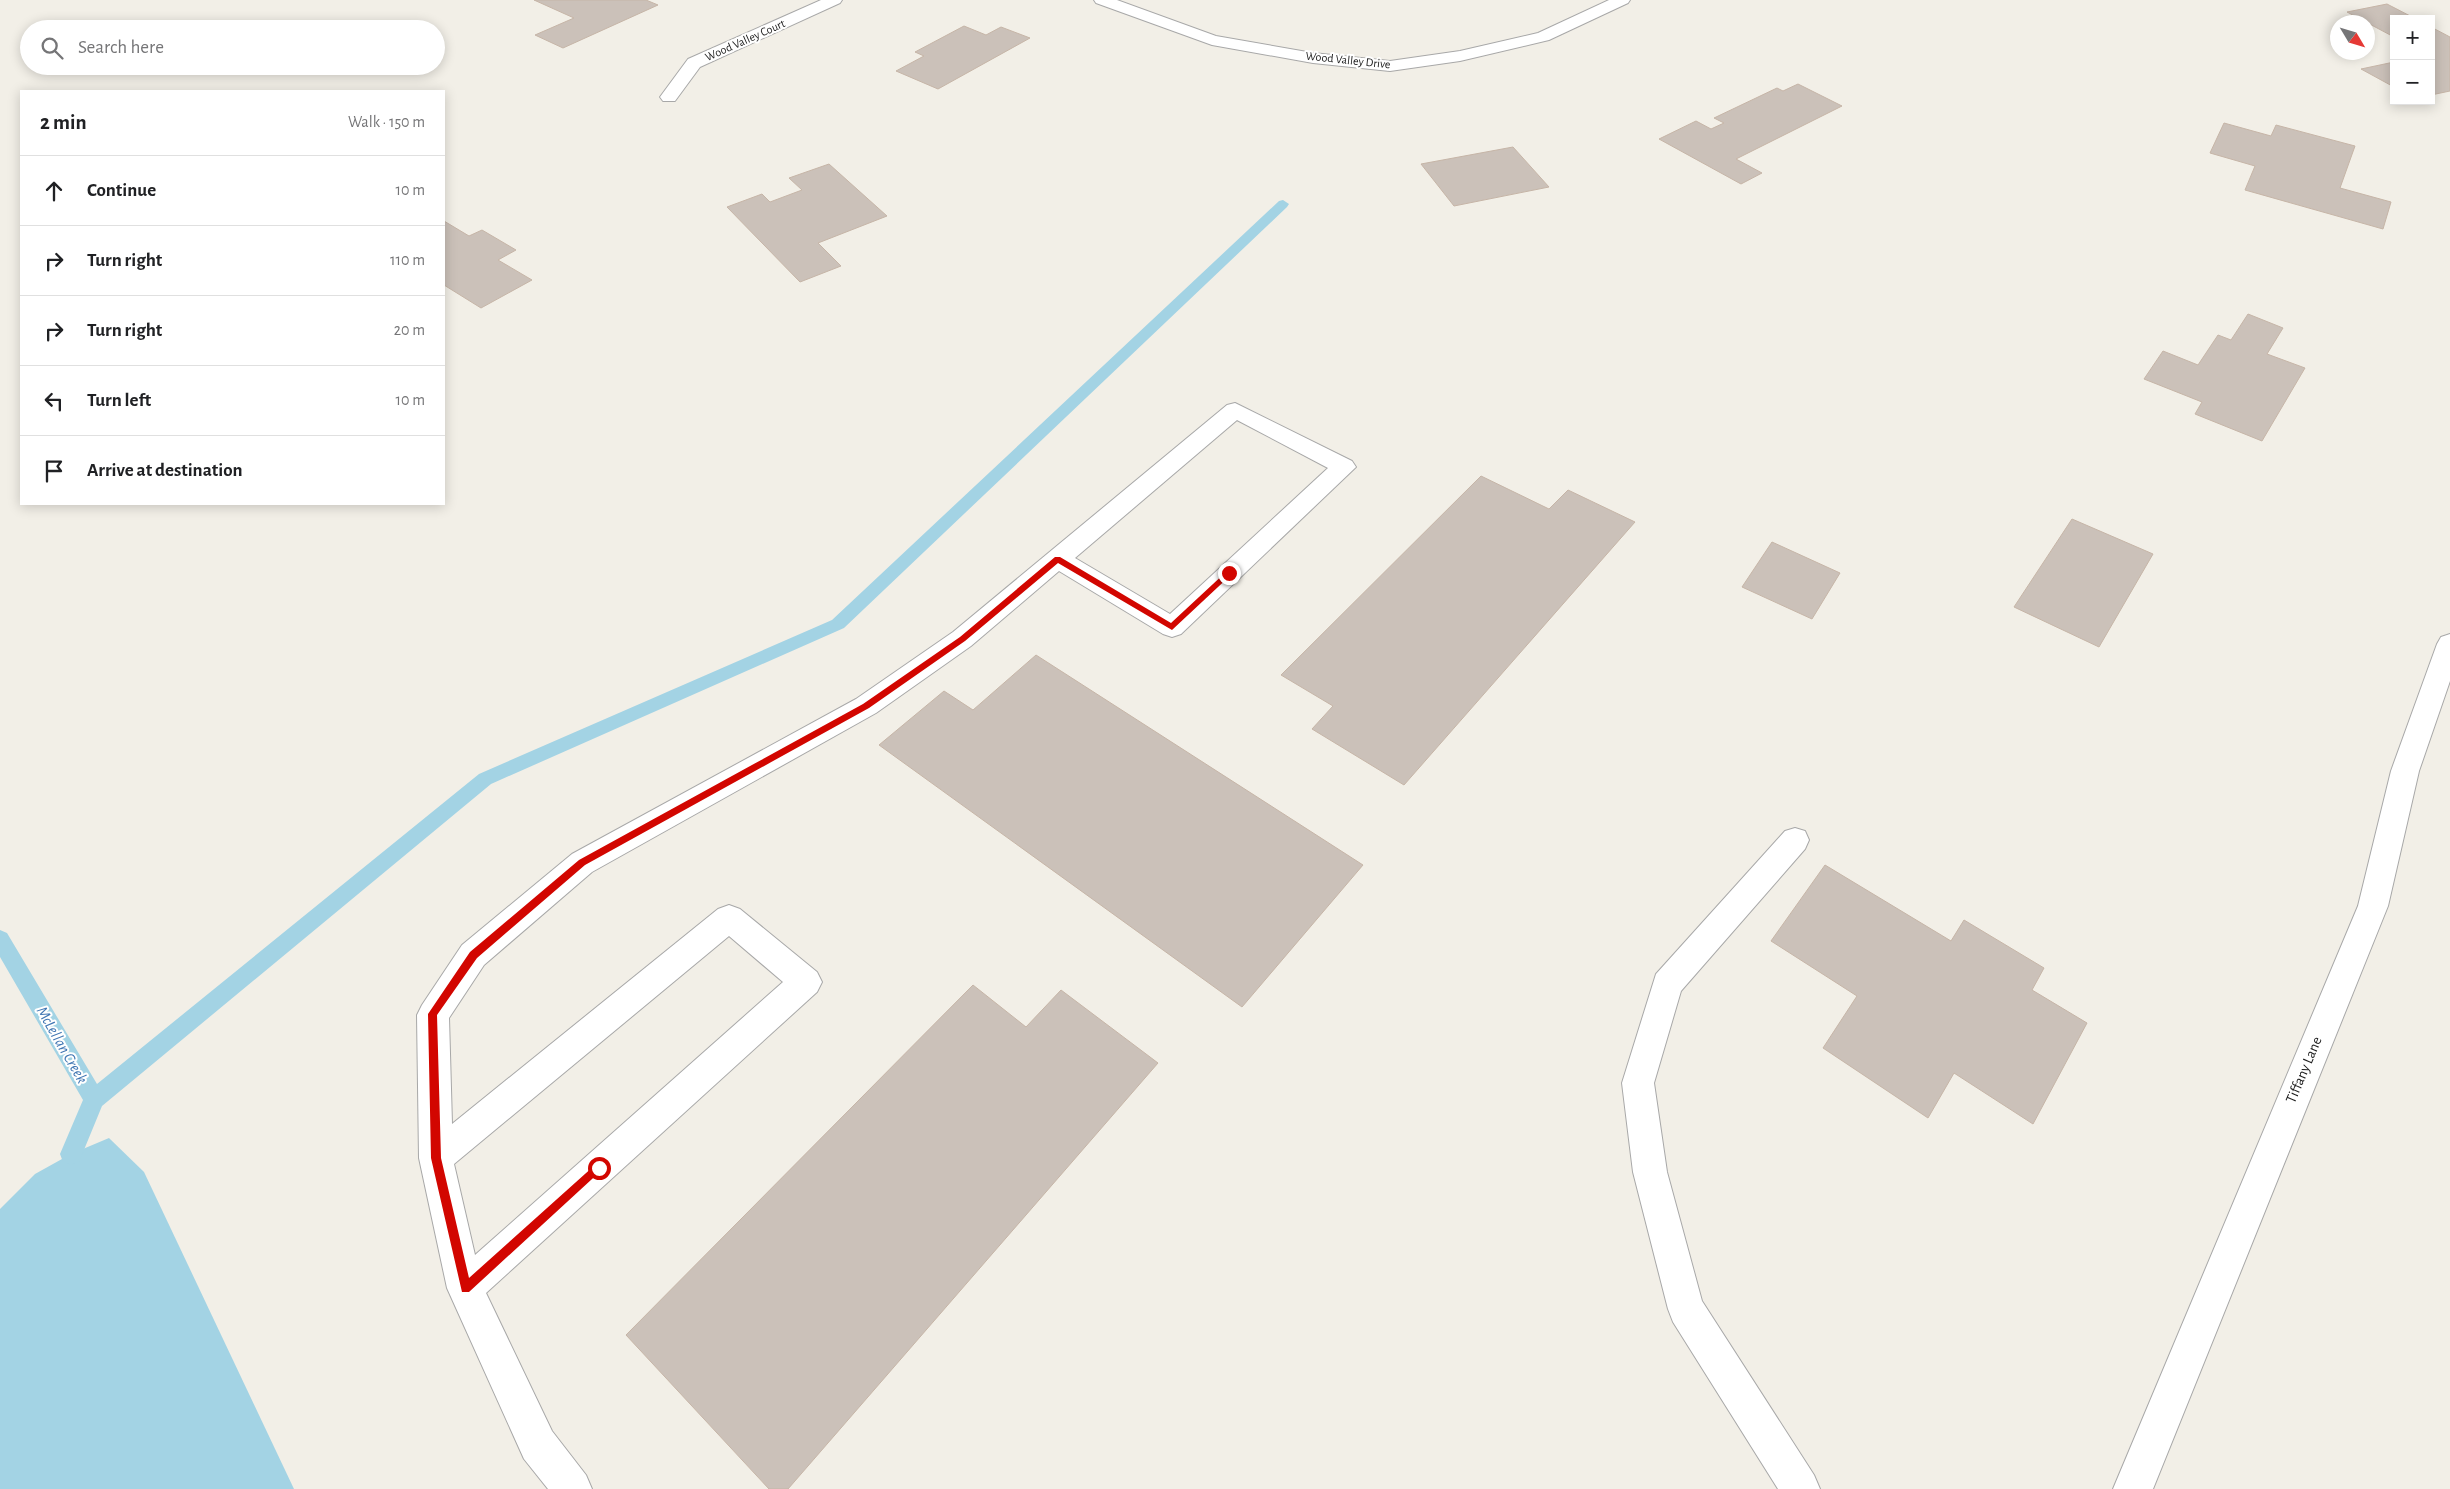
<!DOCTYPE html>
<meta charset="utf-8">
<style>
body{margin:0;font-family:"Alegreya Sans",sans-serif;background:#f2f2f2;color:#202124}
.controls{position:absolute;right:15px;top:15px;display:grid;overflow:hidden;border-radius:0px;box-shadow:0 2px 12px #0003}
.controls button{width:45px;height:45px;display:grid;place-items:center;padding:0;border:0;border-bottom:1px solid #e0e0e0;background:#fff;color:#202124;font:25px sans-serif}
.compass{position:absolute;left:2330px;top:15px;width:45px;height:45px;border-radius:50%;background:#fff;box-shadow:0 2px 12px #0003;rotate:128deg}
.stop{position:absolute;width:15px;height:15px;margin:-11px;border:4px solid #d20600;border-radius:50%;background:#fff}
.stop.end{background:#d20600;border-color:#fff;box-shadow:0 1px 5px #0008}
.list{margin:0;padding:0;list-style:none}
h2{display:flex;justify-content:space-between;align-items:center;height:65px;margin:0;padding:0 20px;font-size:21px}
h2 small{font-size:16px;font-weight:400;color:#757577}
.list li{display:grid;grid-template-columns:32px 1fr auto;gap:15px;align-items:center;box-sizing:border-box;height:70px;padding:0 20px;border-top:1px solid #e0e0e0}
.list b{display:block;font-size:19px;white-space:nowrap}
.list em{font-size:16px;font-style:normal;color:#757577}
.icon{flex:none;width:28px;height:28px;fill:none;stroke:currentColor;stroke-width:2;stroke-linecap:round;stroke-linejoin:round}
.map{position:relative;flex:none;width:2450px;height:1489px;overflow:hidden}
.search{position:absolute;background:#fff;box-shadow:0 2px 12px #0003;left:20px;top:20px;width:425px;height:55px;display:flex;align-items:center;gap:12px;box-sizing:border-box;padding:0 18px;border-radius:28px;color:#757577;font-size:19px}
.panel{position:absolute;background:#fff;box-shadow:0 2px 12px #0003;left:20px;top:90px;width:425px;height:415px;border-radius:0px}
.map>svg:first-child{display:block}
.water{fill:#a3d3e4}
.lines{fill:none;stroke-linecap:round;stroke-linejoin:round}
.stream{fill:#a3d3e4;fill-rule:evenodd}
.building{fill:#cbc1b9;stroke:#c6b5a7}
.minor-casing{stroke:#a8a8a8;stroke-width:2}
.minor{fill:#fff;fill-rule:evenodd}
.route{fill:#d20600}
.labels{text-anchor:middle;dominant-baseline:central;stroke-width:4;stroke-linejoin:round;paint-order:stroke}
.far-street-label{font-size:12px;fill:#212121;stroke:#fff}
.street-label{font-size:15px;fill:#212121;stroke:#fff}
.water-label{font-size:16px;font-style:italic;fill:#4076b3;stroke:#fff}
</style>
<div class="map">
<svg width="2450" height="1489" viewBox="0 0 2450 1489">
<rect width="100%" height="100%" fill="#f2efe7"/>
<polygon class="water" points="109,1138 144,1172 294,1489 0,1489 0,1209 35,1174 71,1154"/>
<g class="lines">
<polygon class="stream" points="1283,200 1289,204 1287,207 844,628 491,784 102,1106 79,1162 71,1165 63,1162 60,1154 83,1100 0,957 0,930 7,933 97,1084 479,774 832,620 1279,201"/>
</g>
<g class="building">
<polygon points="534,0 646,0 658,5 563,48 535,35 574,18"/>
<polygon points="2387,4 2416,19 2394,19 2394,37 2347,12"/>
<polygon points="964,26 986,35 1001,27 1030,38 938,89 896,71 924,56 915,52"/>
<polygon points="2431,27 2450,37 2450,91 2431,95"/>
<polygon points="2394,62 2394,87 2361,69"/>
<polygon points="1798,84 1842,106 1736,159 1762,173 1741,184 1659,139 1696,121 1711,129 1724,123 1714,118 1777,88 1783,91"/>
<polygon points="2224,123 2271,136 2276,125 2355,146 2340,188 2391,202 2383,229 2245,190 2255,166 2210,153"/>
<polygon points="1513,147 1549,187 1454,206 1421,164"/>
<polygon points="829,164 887,216 818,243 841,266 800,282 727,207 762,194 770,202 802,190 789,178"/>
<polygon points="444,221 469,236 482,230 516,250 498,260 532,280 481,308 444,285"/>
<polygon points="2248,314 2283,328 2267,354 2305,368 2262,441 2195,414 2202,402 2144,379 2163,351 2198,365 2218,335 2231,340"/>
<polygon points="1481,476 1549,509 1568,490 1635,522 1404,785 1312,729 1333,706 1281,675"/>
<polygon points="2072,519 2153,554 2099,647 2014,607"/>
<polygon points="1772,542 1840,573 1812,619 1742,587"/>
<polygon points="1036,655 1363,865 1242,1007 879,745 944,691 973,710"/>
<polygon points="1825,865 1951,941 1964,920 2044,968 2032,990 2087,1023 2033,1124 1954,1073 1928,1118 1823,1048 1857,996 1771,941"/>
<polygon points="973,985 1026,1027 1061,990 1158,1063 788,1489 769,1489 626,1335"/>
</g>
<g class="lines">
<defs>
<g id="minor">
<polygon points="821,0 842,0 840,3 700,67 675,101 663,101 660,97 688,59"/>
<polygon points="1094,0 1117,0 1216,36 1313,53 1390,61 1460,51 1538,33 1609,0 1630,0 1628,3 1549,40 1460,61 1390,71 1313,63 1212,45 1096,3"/>
<path d="M1235 403 1352 461 1356 467 1181 634 1172 637 1163 634 1059 571 971 646 876 713 592 872 484 965 449 1018 452 1124 718 909 729 905 740 909 817 972 822 982 817 992 486 1293 552 1431 586 1475 592 1489H548L524 1459 447 1288 419 1158 417 1015 422 1005 462 945 572 854 856 699 953 632 1227 405ZM1237 420 1328 468 1170 614 1075 558ZM729 936 783 982 475 1255 454 1164Z"/>
<polygon points="2450,634 2450,681 2419,771 2388,906 2153,1489 2113,1489 2358,906 2391,771 2437,644 2441,637"/>
<polygon points="1795,828 1805,831 1809,840 1805,849 1681,991 1654,1083 1667,1172 1702,1301 1814,1475 1820,1489 1778,1489 1673,1322 1668,1309 1633,1172 1622,1083 1656,974 1785,831"/>
</g>
</defs>
<use href="#minor" class="minor-casing"/>
<use href="#minor" class="minor"/>
</g>
<polygon class="route" points="1055,557 1060,557 1171,623 1227,571 1233,573 1172,630 1058,563 965,641 869,708 585,865 477,958 437,1015 441,1158 469,1278 595,1165 602,1165 604,1168 469,1292 462,1292 431,1158 428,1014 470,952 579,860 863,704 960,637"/>
<g class="labels">
<g class="far-street-label">
<text transform="translate(745 40) rotate(-24)">Wood Valley Court</text>
<text transform="translate(1348 60) rotate(6)">Wood Valley Drive</text>
</g>
<g class="street-label">
<text transform="translate(2304 1070) rotate(-67)">Tiffany Lane</text>
</g>
<g class="water-label">
<text transform="translate(62 1045) rotate(60)">McLellan Creek</text>
</g>
</g>
</svg>
<div class="controls">
<button>+</button>
<button>−</button>
</div>
<svg class="compass" viewBox="-18 -18 36 36"><path d="M0-13l5 13h-10z" fill="#e53935"/><path d="M0 13l5-13h-10z" fill="#757577"/></svg>
<div class="stop" style="left:599px;top:1168px"></div>
<div class="stop end" style="left:1229px;top:573px"></div>
<div class="search"><svg class="icon" aria-label="search" viewBox="0 0 24 24"><circle cx="10" cy="10" r="6"/><path d="M15 15l6 6"/></svg>Search here</div>
<section class="panel">
<h2>2 min<small>Walk · 150 m</small></h2>
<ul class="list">
<li><svg class="icon" aria-label="ahead" viewBox="0 0 24 24"><path d="M12 20V5M6 11l6-6 6 6"/></svg><div><b>Continue</b></div><em>10 m</em></li>
<li><svg class="icon" aria-label="right" viewBox="0 0 24 24"><path d="M7 20v-9h11M14 6l5 5-5 5"/></svg><div><b>Turn right</b></div><em>110 m</em></li>
<li><svg class="icon" aria-label="right" viewBox="0 0 24 24"><path d="M7 20v-9h11M14 6l5 5-5 5"/></svg><div><b>Turn right</b></div><em>20 m</em></li>
<li><svg class="icon" aria-label="left" viewBox="0 0 24 24"><path d="M17 20v-9H6M10 6l-5 5 5 5"/></svg><div><b>Turn left</b></div><em>10 m</em></li>
<li><svg class="icon" aria-label="arrive" viewBox="0 0 24 24"><path d="M6 21V4h12l-3 4 3 4H6"/></svg><div><b>Arrive at destination</b></div></li>
</ul>
</section>
</div>
